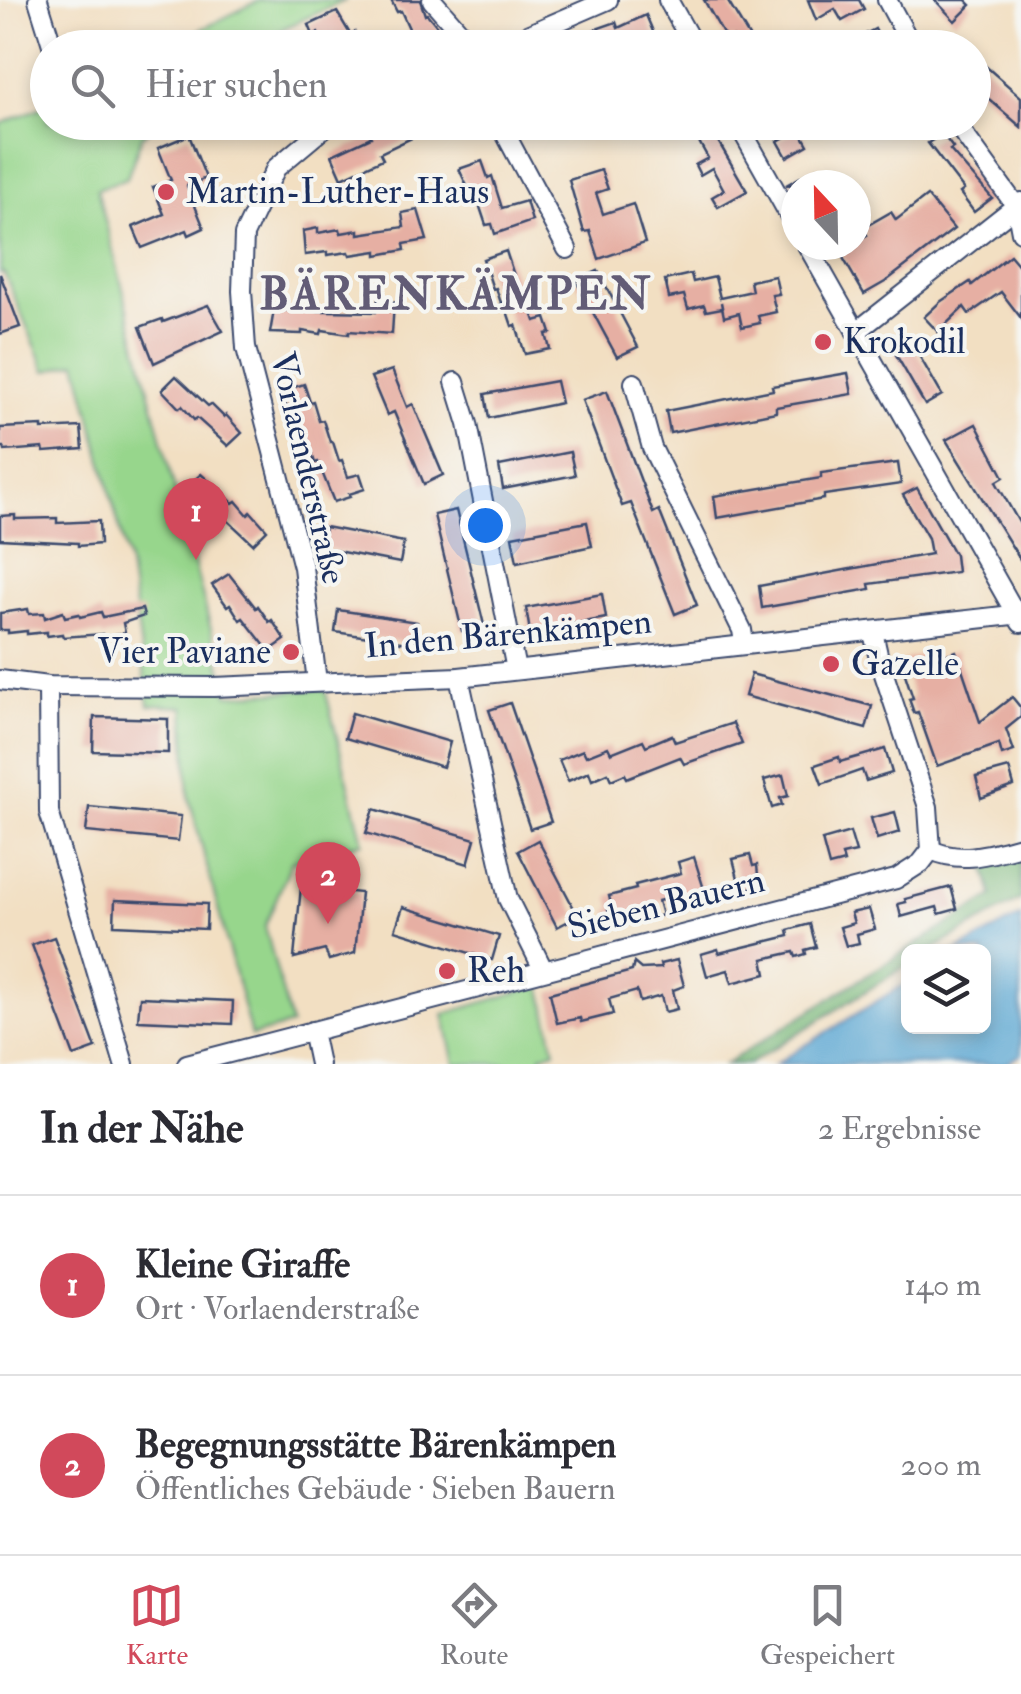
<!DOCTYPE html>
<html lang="de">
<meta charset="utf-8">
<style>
body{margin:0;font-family:"IM FELL Double Pica",serif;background:#f2f2f3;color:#2b2b33}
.controls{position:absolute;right:30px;bottom:30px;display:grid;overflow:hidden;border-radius:15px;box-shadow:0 5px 15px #0003}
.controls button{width:90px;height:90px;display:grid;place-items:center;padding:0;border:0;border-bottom:2px solid #e1e1e2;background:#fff;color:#2b2b33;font:50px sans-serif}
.compass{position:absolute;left:781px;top:170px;width:90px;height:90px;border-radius:50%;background:#fff;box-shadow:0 5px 15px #0003;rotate:338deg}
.you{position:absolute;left:485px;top:525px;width:35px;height:35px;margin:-25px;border:8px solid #fff;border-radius:50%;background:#1a73e8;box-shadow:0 0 0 15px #1a73e833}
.badge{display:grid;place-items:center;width:65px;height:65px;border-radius:50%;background:#d1495b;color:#fff;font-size:32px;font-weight:700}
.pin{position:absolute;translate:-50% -82px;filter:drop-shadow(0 2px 5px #0008)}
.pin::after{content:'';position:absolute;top:52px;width:35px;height:30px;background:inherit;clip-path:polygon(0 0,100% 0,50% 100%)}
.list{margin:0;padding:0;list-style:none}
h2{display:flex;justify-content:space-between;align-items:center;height:130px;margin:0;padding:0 40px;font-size:42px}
h2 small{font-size:32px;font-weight:400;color:#7c7c81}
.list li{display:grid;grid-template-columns:65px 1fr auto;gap:30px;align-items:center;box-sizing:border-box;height:180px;padding:0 40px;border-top:2px solid #e1e1e2}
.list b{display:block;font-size:38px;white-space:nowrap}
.list p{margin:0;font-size:32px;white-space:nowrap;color:#7c7c81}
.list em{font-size:32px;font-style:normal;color:#7c7c81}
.icon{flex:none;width:55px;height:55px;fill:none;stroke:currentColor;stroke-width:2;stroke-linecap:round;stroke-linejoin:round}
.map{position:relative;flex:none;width:1021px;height:1064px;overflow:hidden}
.search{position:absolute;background:#fff;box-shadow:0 5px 15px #0003;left:30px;right:30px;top:30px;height:110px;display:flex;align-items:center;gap:25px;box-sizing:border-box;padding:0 35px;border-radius:55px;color:#7c7c81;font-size:38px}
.sheet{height:490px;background:#fff}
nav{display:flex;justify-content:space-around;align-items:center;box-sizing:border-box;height:140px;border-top:2px solid #e1e1e2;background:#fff;font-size:28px;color:#7c7c81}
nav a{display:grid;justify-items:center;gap:5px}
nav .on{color:#d1495b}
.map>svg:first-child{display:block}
.green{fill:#97d68c;stroke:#598275;stroke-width:2.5}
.forest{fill:#79b778;stroke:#4a736b;stroke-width:2.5}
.water{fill:#5aa6d2;stroke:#3a6a98;stroke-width:2.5}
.building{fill:#e6afa3}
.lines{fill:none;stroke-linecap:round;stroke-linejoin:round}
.minor-casing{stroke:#3b496d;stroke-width:22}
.minor{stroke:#fff;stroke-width:18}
.poi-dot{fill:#d1495b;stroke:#f6f6f2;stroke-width:4}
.labels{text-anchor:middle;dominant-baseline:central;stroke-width:8;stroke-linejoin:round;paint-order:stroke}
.poi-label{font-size:35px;fill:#1b2f5e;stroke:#f6f6f2;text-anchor:start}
.street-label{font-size:35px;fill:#1b2f5e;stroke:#f6f6f2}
.district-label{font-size:45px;font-weight:bold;letter-spacing:2.5px;fill:#625c76;stroke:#f6f6f2}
</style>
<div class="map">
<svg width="1021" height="1064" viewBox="0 0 1021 1064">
<rect width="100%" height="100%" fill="#f6f6f2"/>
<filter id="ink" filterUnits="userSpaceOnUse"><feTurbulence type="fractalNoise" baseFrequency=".01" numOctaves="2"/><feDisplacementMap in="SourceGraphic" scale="20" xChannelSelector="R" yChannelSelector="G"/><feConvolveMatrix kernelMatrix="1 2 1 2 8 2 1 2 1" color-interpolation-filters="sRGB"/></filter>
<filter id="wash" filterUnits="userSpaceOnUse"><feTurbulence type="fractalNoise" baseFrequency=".0048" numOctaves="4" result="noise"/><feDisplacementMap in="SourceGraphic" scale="40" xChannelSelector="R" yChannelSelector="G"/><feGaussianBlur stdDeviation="2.25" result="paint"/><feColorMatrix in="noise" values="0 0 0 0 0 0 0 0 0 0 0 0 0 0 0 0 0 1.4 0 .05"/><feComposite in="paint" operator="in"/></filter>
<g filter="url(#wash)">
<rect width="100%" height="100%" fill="#f2dfc2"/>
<g class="green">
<polygon points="260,0 346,0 286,27 257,47 166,47"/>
<polygon points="47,105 48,122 157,123 142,136 127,178 97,189 228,695 325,689 363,842 292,861 265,926 291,1025 251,1036 189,797 184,707 149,705 129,566 77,362 46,371 4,273 0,273 0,124"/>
<polygon points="541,985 555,1051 541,1055 543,1064 455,1064 444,1014"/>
</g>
<polygon class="forest" points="1021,858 1021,899 930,951 908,952 908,965 749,1064 725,1064 993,896 985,867"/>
<polygon class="water" points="1021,916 1021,1055 1006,1064 775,1064 908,982 908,1026 984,1026 984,952 957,951"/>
<g id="blocks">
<g class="building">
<polygon points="391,0 420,0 425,15 427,14 455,48 419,48 430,42 424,45 419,32 412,35 401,11 397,12"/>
<polygon points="704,0 727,0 756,48 738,48 733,37 727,41"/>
<polygon points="808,0 859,0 864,9 842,21 835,9 816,20"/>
<polygon points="935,0 966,0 971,5 955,21"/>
<polygon points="337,12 350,34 355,32 362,48 325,48 318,33 313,35 309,25"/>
<polygon points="646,15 660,48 573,48 593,30 616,22 618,28"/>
<polygon points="875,29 883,44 876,48 861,48 856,39"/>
<polygon points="974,56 1021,97 1021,127 974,86"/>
<polygon points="388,122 445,122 380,153 383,159 342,178 332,155 371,137 369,132"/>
<polygon points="688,122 707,122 747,191 718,207 712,197 724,190 712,168 700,175 695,165 708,158"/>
<polygon points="799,129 808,145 787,157 778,141"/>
<polygon points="189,135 206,178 187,186 204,228 189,235 187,230 142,248 133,227 164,214 153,187 171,180 158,148"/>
<polygon points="939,136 941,138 944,136 953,148 950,150 992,198 974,212 960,193 964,190 928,143"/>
<polygon points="482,161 488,178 492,176 502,208 526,201 532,221 495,234 492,224 486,225 479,204 476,205 459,169"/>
<polygon points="817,168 826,185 786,185"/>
<polygon points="601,170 608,189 596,193 603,214 633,204 645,243 599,259 590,231 584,232 569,180"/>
<polygon points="927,196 954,229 885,282 864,294 839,251 856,245 856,241 867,235 863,228 891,212 896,220"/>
<polygon points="418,210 427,240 404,244 405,250 377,255 377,251 350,255 349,252 327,255 327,252 305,255 303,231 318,228 318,233 340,229 341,233 359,230 359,234 404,227 402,213"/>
<polygon points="506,251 521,297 526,295 535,321 546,318 551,333 546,334 550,349 525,354 516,325 512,326 504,302 501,303 496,288 493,289 483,259"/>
<polygon points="1010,255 1021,268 1021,318 1001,292 969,314 964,307 938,332 924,317 940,302 970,282 972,285"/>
<polygon points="598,271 638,347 617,357 576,281"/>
<polygon points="0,274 20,327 0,334"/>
<polygon points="691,274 693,282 715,277 720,298 752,291 750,281 775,276 779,294 772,295 776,312 758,316 760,323 742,327 739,313 724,317 721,302 722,308 706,311 704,305 688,309 684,295 669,298 665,280"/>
<polygon points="378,299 394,302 392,334 349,331 349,334 322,330 321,334 302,331 302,334 270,333 274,310 376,312"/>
<polygon points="208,305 223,331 154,363 140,327 162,319 163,322"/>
<polygon points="909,338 942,395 925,405 892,348"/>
<polygon points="392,370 407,407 413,404 443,475 424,484 394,412 387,415 371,377"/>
<polygon points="848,373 852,394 776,407 776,412 670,433 666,411 773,390 772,386"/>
<polygon points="176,376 208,406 211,404 224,417 226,415 242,433 228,446 197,418 194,420 182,406 179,408 162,390"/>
<polygon points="556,381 561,403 489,418 485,394"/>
<polygon points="304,384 310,402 313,401 319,421 323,420 330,442 333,442 339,461 342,460 348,477 360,474 365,489 349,494 350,497 334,502 318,462 315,463 307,437 304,438 290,406 286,407 282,391"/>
<polygon points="607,391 653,513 659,510 697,605 675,614 631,503 622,506 582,400"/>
<polygon points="976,424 1004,477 996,482 1021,526 1021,561 946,440"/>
<polygon points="42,426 42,429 81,427 83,449 44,452 43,448 5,451 4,447 0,447 0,428"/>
<polygon points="570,452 575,475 503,489 499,466"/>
<polygon points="898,463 901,484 824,495 824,499 717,518 714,496 821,478 821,473"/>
<polygon points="201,474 233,503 236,501 248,515 251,512 267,530 253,544 222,515 219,517 207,504 204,506 187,487"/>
<polygon points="917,488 955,555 957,572 869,584 870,589 762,608 759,586 931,554 928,538 903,495"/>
<polygon points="456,510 484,625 462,631 434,515"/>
<polygon points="15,515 15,519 57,518 57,523 99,521 100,544 78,546 78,543 0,539 0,516"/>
<polygon points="587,522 592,546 517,562 512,536"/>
<polygon points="325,527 404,542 400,563 321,548"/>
<polygon points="229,574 256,608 258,606 269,622 272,620 285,640 269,651 243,618 240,620 230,604 227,606 212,585"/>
<polygon points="602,594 606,618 530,632 526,608"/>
<polygon points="28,609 29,614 44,613 45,618 63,612 65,617 79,614 80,617 101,612 103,617 142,609 144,616 123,623 125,633 102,637 102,634 63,637 62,634 47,636 47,632 27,634 27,631 8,633 8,630 0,630 0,613"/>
<polygon points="338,610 417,622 414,644 335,632"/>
<polygon points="956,651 980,722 1012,697 1021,708 1021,717 1006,729 1014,751 1002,755 999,744 937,766 918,712 914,713 909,699 913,698 901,662 928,652 931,660"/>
<polygon points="751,674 872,706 866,729 745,696"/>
<polygon points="510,703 551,822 530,829 489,710"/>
<polygon points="352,713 450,742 443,767 345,738"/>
<polygon points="94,717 168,719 168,753 93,751"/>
<polygon points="733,723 742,744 684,764 680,757 627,778 625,774 611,780 608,773 592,780 589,772 568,781 559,760 583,750 586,756 608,747 611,753 643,740 646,746 672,735 675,742"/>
<polygon points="885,749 892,773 866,781 862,770 822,784 815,765 839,757 840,762"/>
<polygon points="1009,768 1014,786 981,798 976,777"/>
<polygon points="783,775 788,796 780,798 782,805 772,808 764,780"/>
<polygon points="89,807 181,816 178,841 86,832"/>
<polygon points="374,809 475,839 468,864 366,833"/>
<polygon points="895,812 900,832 877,839 871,818"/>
<polygon points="850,832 856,852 842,855 844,862 829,866 822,840"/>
<polygon points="538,840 578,916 557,927 518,851"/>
<polygon points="750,855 753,866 757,865 759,886 741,890 733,859"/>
<polygon points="694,857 707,899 689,904 686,894 658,901 662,915 613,928 608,910 612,909 609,896 636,889 635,885 681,873 678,862"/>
<polygon points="301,887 361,893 355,953 329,960 325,950 294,958"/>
<polygon points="951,887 957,909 939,914 937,907 901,917 898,904 906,902 905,899"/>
<polygon points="115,900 207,904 206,929 114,925"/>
<polygon points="403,907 499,936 492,960 395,930"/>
<polygon points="869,909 875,929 857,934 859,943 846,946 840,927 854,923 851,913"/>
<polygon points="810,924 816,947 805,950 806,954 796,957 794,952 763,959 766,974 732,983 728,970 707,976 701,954 718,949 719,953 789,936 788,930"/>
<polygon points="54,937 96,1048 74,1056 32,945"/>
<polygon points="677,960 684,986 673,990 677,1009 665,1012 661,996 640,1002 637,991 609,999 613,1014 581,1022 580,1018 557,1023 550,993 632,971 634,963 641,969 661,968 660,964"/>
<polygon points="140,997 233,1001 232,1024 138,1020"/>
</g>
</g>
</g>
<g filter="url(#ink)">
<use href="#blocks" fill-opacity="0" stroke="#3b496d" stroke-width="2.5"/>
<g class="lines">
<defs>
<g id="minor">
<polyline points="38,0 53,48"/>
<polyline points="432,0 474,48"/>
<polyline points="668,0 695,48"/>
<polyline points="887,0 913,48"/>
<polyline points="497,48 608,0"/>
<polyline points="499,122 567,249"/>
<polyline points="737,122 796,227"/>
<polyline points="955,122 1016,206 1021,232"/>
<polyline points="807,245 1021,623"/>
<polyline points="856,332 1021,202"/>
<polyline points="455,382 468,424 516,670"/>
<polyline points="634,383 652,448 742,630 744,643"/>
<polyline points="459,677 508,899 543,969"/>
<polyline points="0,680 48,686 214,687 459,677 1021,614"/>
<polyline points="317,682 303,567 246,348 242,291 244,235 276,168 331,122"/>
<polyline points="48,686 49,812 124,1064"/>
<path d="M931 850C962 864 990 854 1021 846"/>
<polyline points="312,1031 319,1064"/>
<polyline points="187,1064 896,879 921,863 931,850 928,807 879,659 873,632"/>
</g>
</defs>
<use href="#minor" class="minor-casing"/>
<use href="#minor" class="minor"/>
</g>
</g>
<g class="poi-dot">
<circle cx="166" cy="192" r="10"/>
<circle cx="823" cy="342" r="10"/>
<circle cx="291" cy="652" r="10"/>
<circle cx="831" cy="664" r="10"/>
<circle cx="447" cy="971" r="10"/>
</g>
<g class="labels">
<g class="poi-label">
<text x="186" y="192">Martin-Luther-Haus</text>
<text x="843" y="342">Krokodil</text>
<text x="271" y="652" text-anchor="end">Vier Paviane</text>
<text x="851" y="664">Gazelle</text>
<text x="467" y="971">Reh</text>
</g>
<g class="street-label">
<text transform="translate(308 468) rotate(77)">Vorlaenderstraße</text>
<text transform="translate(508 634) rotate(-5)">In den Bärenkämpen</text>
<text transform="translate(666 904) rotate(-14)">Sieben Bauern</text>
</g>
<g class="district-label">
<text x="456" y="295">BÄRENKÄMPEN</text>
</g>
</g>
</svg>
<div class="controls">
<button><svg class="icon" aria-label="layers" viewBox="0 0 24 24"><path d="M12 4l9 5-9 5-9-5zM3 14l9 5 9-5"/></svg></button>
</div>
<svg class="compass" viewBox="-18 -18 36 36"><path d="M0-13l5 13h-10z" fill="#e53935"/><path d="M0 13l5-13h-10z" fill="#7c7c81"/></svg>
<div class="you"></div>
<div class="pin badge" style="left:196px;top:560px">1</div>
<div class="pin badge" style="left:328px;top:924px">2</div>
<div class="search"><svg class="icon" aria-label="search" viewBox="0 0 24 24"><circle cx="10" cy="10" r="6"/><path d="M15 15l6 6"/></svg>Hier suchen</div>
</div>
<section class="sheet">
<h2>In der Nähe<small>2 Ergebnisse</small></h2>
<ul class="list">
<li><span class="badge">1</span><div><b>Kleine Giraffe</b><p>Ort · Vorlaenderstraße</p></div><em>140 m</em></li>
<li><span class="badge">2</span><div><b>Begegnungsstätte Bärenkämpen</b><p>Öffentliches Gebäude · Sieben Bauern</p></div><em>200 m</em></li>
</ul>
</section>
<nav>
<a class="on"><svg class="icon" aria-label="map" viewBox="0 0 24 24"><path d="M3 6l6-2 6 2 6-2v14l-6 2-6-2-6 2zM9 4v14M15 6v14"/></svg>Karte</a>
<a><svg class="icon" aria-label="directions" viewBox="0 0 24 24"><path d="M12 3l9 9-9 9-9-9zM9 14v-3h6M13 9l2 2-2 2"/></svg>Route</a>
<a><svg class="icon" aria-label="saved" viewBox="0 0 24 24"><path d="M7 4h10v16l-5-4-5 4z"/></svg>Gespeichert</a>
</nav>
